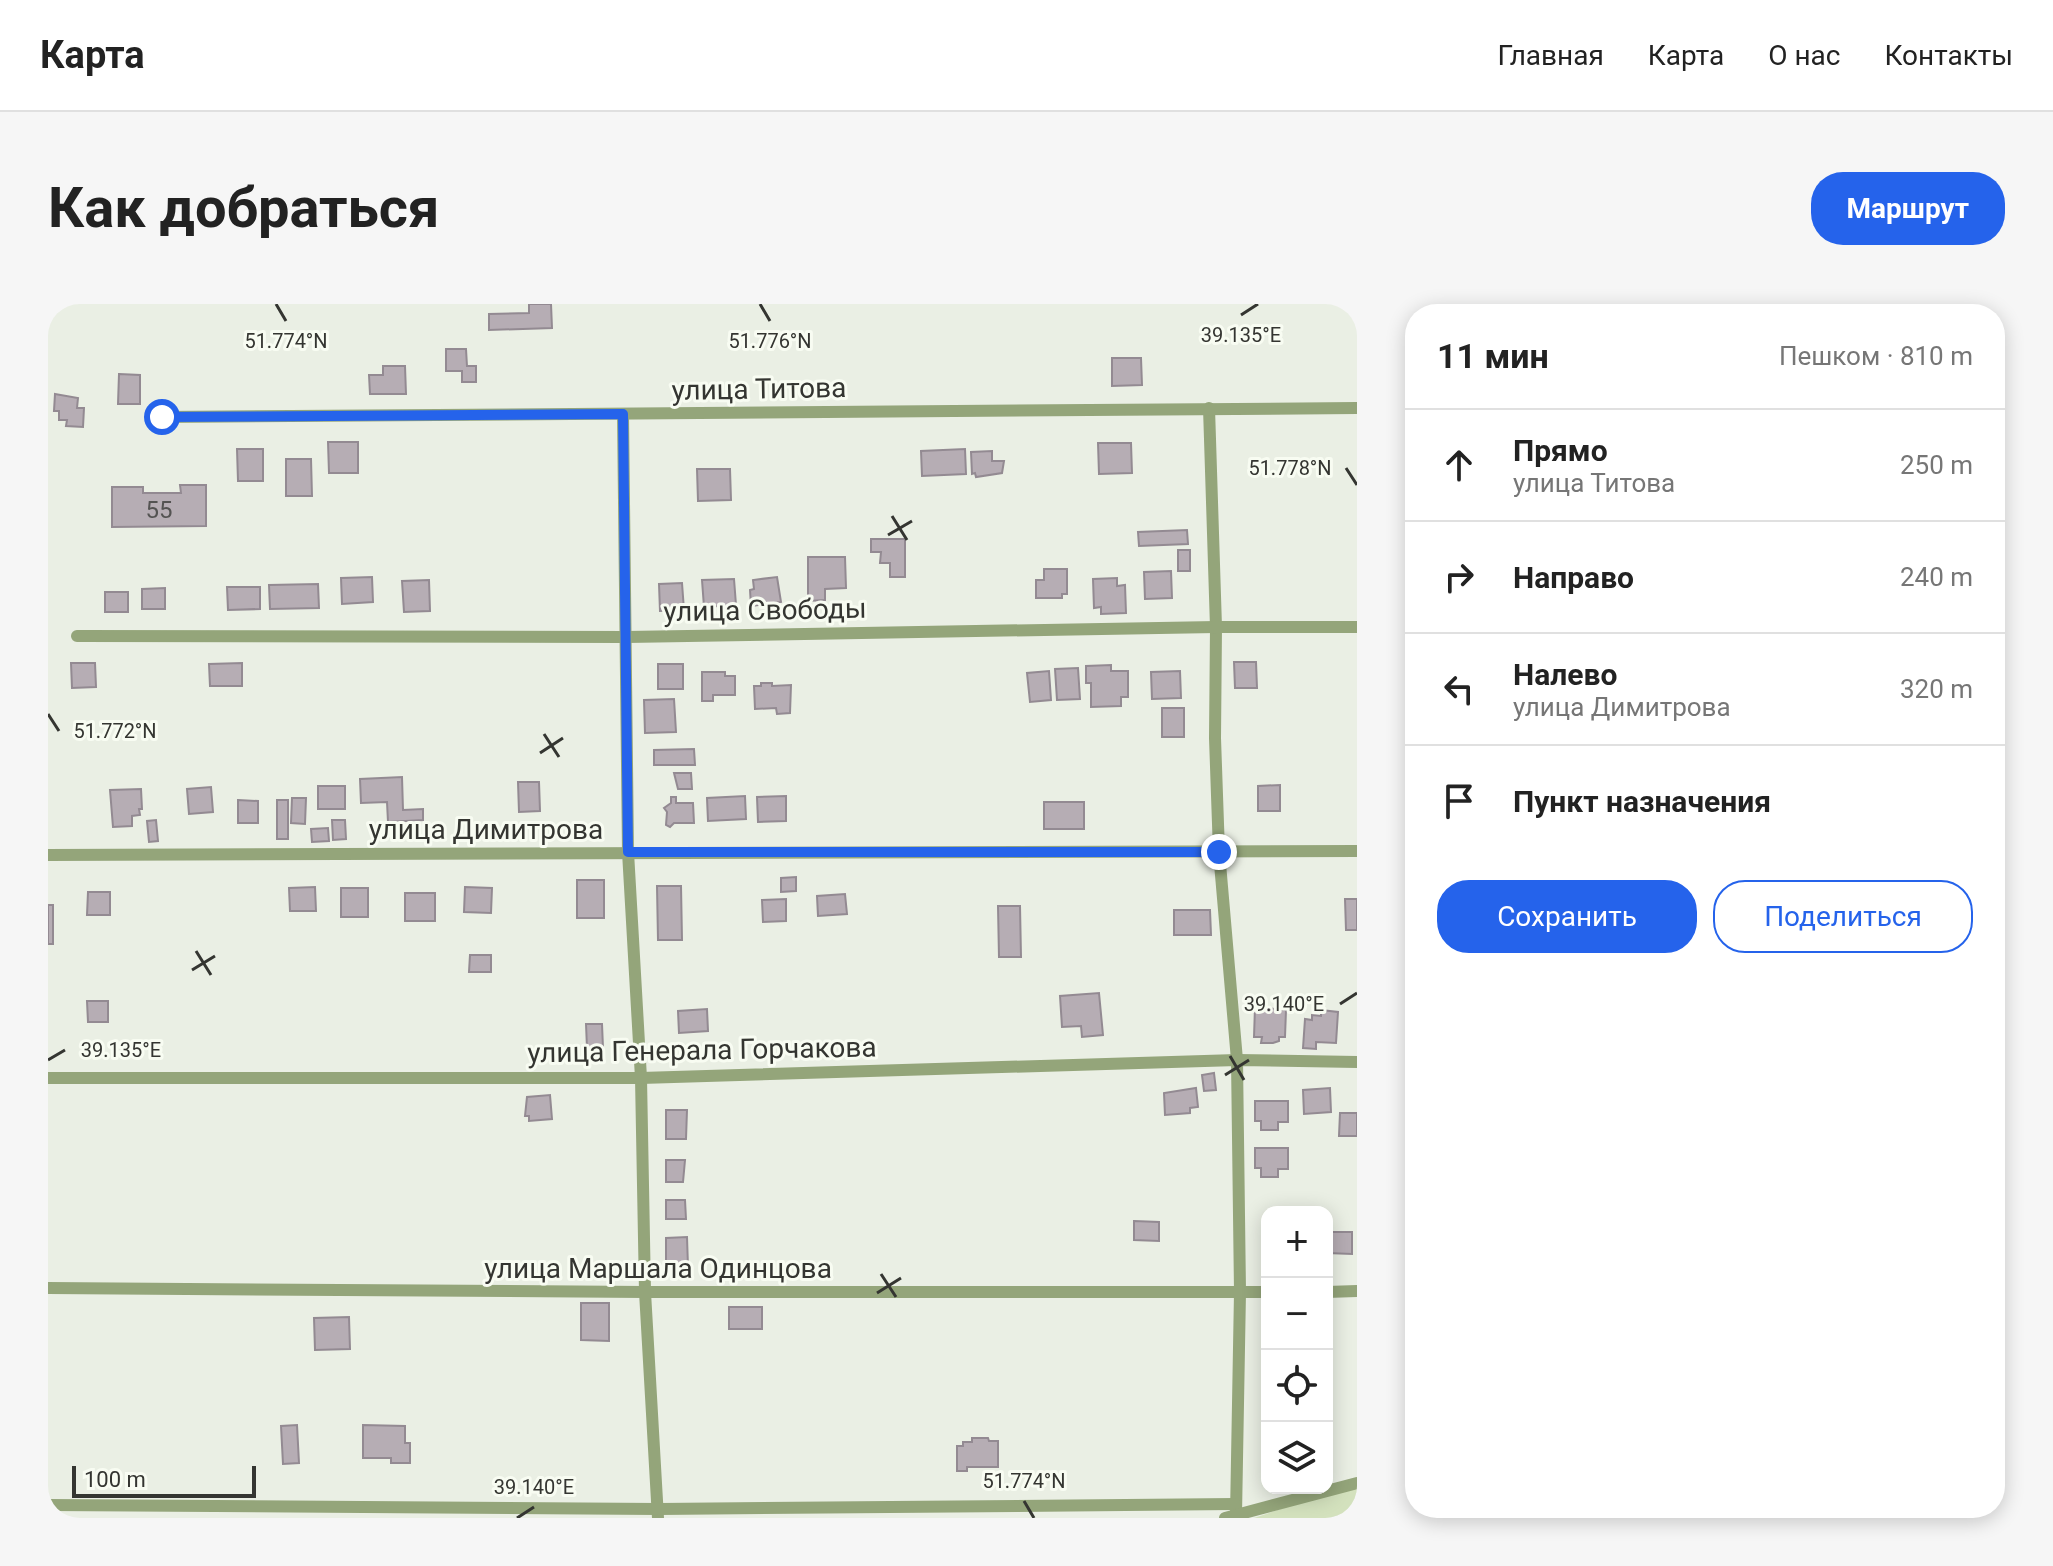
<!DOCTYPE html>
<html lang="ru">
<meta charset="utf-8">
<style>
body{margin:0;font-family:Roboto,sans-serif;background:#f6f6f6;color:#222}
.controls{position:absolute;right:24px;bottom:24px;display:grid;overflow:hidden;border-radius:16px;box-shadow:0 4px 20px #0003}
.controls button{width:72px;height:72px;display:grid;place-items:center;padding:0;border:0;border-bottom:2px solid #e0e0e0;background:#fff;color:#222;font:40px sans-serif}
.scale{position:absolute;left:24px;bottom:20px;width:184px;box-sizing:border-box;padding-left:8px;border:4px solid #343531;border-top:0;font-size:22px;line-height:28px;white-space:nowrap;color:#343531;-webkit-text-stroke:6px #f8fcf2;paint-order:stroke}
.stop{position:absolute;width:24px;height:24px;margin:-18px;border:6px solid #2563eb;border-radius:50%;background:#fff}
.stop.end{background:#2563eb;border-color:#fff;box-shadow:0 2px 8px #0008}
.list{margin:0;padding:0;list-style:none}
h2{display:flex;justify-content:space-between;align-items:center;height:104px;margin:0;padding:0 32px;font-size:34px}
h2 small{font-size:26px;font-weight:400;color:#767676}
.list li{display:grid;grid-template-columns:52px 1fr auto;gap:24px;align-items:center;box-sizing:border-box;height:112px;padding:0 32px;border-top:2px solid #e0e0e0}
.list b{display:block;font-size:30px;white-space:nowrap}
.list p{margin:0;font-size:26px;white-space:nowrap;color:#767676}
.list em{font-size:26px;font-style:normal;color:#767676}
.actions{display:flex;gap:16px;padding:24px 32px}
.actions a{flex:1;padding:18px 0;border:2px solid #2563eb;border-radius:32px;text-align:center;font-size:28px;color:#2563eb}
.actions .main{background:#2563eb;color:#fff}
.icon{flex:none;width:44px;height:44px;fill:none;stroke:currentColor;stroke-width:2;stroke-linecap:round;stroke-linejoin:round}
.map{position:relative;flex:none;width:1309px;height:1214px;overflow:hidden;border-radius:32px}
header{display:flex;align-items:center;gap:48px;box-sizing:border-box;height:112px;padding:0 40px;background:#fff;border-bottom:2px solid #e0e0e0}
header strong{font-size:38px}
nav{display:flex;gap:44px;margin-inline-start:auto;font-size:28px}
.intro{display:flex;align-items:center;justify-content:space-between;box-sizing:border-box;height:192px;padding:0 48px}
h1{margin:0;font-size:56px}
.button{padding:20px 36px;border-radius:32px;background:#2563eb;color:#fff;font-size:28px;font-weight:700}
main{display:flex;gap:48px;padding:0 48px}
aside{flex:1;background:#fff;border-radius:32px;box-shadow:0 4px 20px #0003}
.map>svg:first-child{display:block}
.green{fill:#d3e1bd}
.building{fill:#b6adb4;stroke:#938a92;stroke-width:2}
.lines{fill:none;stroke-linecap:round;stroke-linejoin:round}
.minor{stroke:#94a57a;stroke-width:12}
.route{stroke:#2563eb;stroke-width:10}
.ticks{fill:none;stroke:#343531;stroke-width:3}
.labels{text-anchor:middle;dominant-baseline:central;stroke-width:6;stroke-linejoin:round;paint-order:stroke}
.number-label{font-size:24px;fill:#545352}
.street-label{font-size:28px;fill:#343531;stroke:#f8fcf2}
.ticks-label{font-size:20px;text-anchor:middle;fill:#343531;stroke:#f8fcf2;stroke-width:6;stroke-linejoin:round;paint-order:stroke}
</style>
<header>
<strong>Карта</strong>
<nav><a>Главная</a><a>Карта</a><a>О нас</a><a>Контакты</a></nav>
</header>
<div class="intro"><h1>Как добраться</h1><a class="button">Маршрут</a></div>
<main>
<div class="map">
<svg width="1309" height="1214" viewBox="0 0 1309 1214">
<rect width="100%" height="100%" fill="#eaefe4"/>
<polygon class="green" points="1309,1179 1309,1214 1206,1214"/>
<g class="building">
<polygon points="481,0 503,0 504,24 441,26 441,10 481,9"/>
<polygon points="398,45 418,45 419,62 428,62 428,78 414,78 414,67 398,67"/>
<polygon points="1064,54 1093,54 1094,81 1064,82"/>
<polygon points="335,62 357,62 358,90 322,90 321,71 335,71"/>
<polygon points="71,70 92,71 92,100 70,100"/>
<polygon points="7,90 30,94 29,104 36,104 35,123 18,122 19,116 11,116 11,107 6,107"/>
<polygon points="280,138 310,138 310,169 281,169"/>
<polygon points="1050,139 1083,139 1084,169 1051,170"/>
<polygon points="189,145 215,145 215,177 190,177"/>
<polygon points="917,145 918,170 874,172 873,147"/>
<polygon points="944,147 944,157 956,157 954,169 928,173 927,169 924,170 923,148"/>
<polygon points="238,155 263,155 264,192 238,192"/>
<polygon points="649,165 682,165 683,196 650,197"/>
<polygon points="132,181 158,181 158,222 64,223 64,183 95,183 95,189 133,189"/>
<polygon points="1139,226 1140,240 1091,242 1090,228"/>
<polygon points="823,235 857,235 857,273 842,273 842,259 832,259 833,248 823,248"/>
<rect x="1130" y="246" width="12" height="21"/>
<polygon points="760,253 797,253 798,284 777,285 777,296 760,297"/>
<polygon points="996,265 1019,265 1019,290 1014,290 1014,294 988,294 988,276 996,276"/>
<polygon points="1123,267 1124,294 1097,295 1096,268"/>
<polygon points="324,273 325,298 294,300 293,274"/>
<polygon points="729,273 733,298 703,302 702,286 706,285 705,276"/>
<polygon points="1069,274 1069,282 1077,281 1078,309 1053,310 1053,303 1046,304 1045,275"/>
<polygon points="686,275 688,301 656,303 654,276"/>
<polygon points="381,276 382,307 356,308 354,277"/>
<polygon points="634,279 636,306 612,307 611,280"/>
<polygon points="270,280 271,304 222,305 221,281"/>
<polygon points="179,283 212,283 212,305 180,306"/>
<polygon points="117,284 117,305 94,305 94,285"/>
<rect x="57" y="288" width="23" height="20"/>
<polygon points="1186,358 1208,358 1209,384 1187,384"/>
<polygon points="23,359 47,359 48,383 24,384"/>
<polygon points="194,359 194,382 162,382 161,360"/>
<rect x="610" y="360" width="25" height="25"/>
<polygon points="1063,361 1063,367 1080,367 1080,393 1073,393 1073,402 1043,403 1043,379 1038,379 1038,362"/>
<polygon points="1030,364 1032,395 1009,396 1007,365"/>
<polygon points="1001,367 1003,396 982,398 979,369"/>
<polygon points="1132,367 1133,394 1104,395 1103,368"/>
<polygon points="654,368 677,368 677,372 687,372 687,391 665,391 665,397 654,397"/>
<polygon points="713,379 724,379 724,382 743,381 742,409 729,410 728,404 707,405 706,382 713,382"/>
<polygon points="626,395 628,428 597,429 596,396"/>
<rect x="1114" y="404" width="22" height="29"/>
<polygon points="646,445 647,461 606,461 606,446"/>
<polygon points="626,469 643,469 644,485 630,485"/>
<polygon points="354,473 355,506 375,505 375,516 340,518 339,498 313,499 312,475"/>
<polygon points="470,478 491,478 492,507 471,508"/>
<polygon points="1232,481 1232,507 1210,507 1210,482"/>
<rect x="270" y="482" width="27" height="23"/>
<polygon points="163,483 165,508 141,510 139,485"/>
<polygon points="93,485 94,505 91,505 92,511 84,512 84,522 65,523 62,486"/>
<polygon points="697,492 698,515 660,517 659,494"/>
<polygon points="738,492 738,517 710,518 709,493"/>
<polygon points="623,493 628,493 628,499 645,499 646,519 626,519 622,523 618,521 619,508 616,504 623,499"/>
<polygon points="244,494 258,494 257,520 243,519"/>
<polygon points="190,496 210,497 210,519 190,519"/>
<rect x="229" y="496" width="11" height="39"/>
<rect x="996" y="498" width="40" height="27"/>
<polygon points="108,516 110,537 101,538 99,517"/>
<polygon points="284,516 297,516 298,535 285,536"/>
<polygon points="280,524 281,537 264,538 263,525"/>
<polygon points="748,573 748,587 733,588 733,574"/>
<rect x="529" y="576" width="27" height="38"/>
<polygon points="609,582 633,582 634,636 610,636"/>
<polygon points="267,583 268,607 242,607 241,584"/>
<polygon points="417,583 444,584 443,609 416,608"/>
<rect x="293" y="584" width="27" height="29"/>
<polygon points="40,588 62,588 62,611 39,611"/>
<rect x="357" y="589" width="30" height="28"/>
<polygon points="797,590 799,610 770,612 769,592"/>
<polygon points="738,595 738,617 715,618 714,596"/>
<polygon points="1297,595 1309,595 1309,626 1298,626"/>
<rect x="0" y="601" width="5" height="39"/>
<polygon points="950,602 972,602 973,653 951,653"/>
<polygon points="1126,606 1162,606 1163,631 1126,631"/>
<polygon points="422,651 443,651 443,668 421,668"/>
<polygon points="1051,689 1055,731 1034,733 1033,722 1014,723 1012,692"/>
<polygon points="39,697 60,697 60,718 40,718"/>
<polygon points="1207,703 1238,706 1237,733 1231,733 1231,737 1225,739 1213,739 1214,733 1206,733"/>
<polygon points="659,705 660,727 631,729 630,707"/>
<polygon points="1273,706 1290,708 1288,739 1268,738 1268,745 1255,744 1257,715 1264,716 1264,711 1273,712"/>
<polygon points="538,720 554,720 555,744 539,744"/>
<polygon points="1166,769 1168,786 1156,787 1154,771"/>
<polygon points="1148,784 1150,803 1142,804 1142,809 1117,811 1116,789"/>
<polygon points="1282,784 1283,808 1256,810 1255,786"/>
<polygon points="502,791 504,815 481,817 481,812 477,812 479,793"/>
<polygon points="1207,797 1240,797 1240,818 1230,818 1230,826 1213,826 1213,817 1207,817"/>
<polygon points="618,806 639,806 638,835 618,835"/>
<polygon points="1292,809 1309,809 1309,832 1291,832"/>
<polygon points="1207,844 1240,844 1240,865 1230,865 1230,873 1213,873 1213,864 1207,864"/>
<polygon points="618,856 637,856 635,878 618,878"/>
<polygon points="618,896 637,896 638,915 618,915"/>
<polygon points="1086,917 1111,918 1111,937 1086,936"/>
<polygon points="1279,928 1304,928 1304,950 1279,949"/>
<polygon points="639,933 640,963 636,963 636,968 618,968 618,934"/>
<polygon points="533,999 561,999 561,1037 533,1036"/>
<rect x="681" y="1003" width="33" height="22"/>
<polygon points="301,1013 302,1045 267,1046 266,1014"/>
<polygon points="249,1121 251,1159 235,1160 233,1122"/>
<polygon points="315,1121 357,1122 357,1139 362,1139 362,1159 343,1159 343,1154 315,1154"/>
<polygon points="924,1134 940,1134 941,1137 950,1137 950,1163 919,1163 919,1167 909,1167 909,1142 915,1142 915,1138 924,1138"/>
</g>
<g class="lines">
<g class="minor">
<polyline points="1161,104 1168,323 1167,434 1171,548 1189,756 1192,988 1188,1211"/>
<polyline points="575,110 580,548 593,774 597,988 610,1214"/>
<polyline points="114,113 1309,104"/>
<polyline points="29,332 579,333 1168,323 1309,323"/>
<polyline points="0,551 1309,547"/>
<polyline points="0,774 593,774 1189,756 1309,758"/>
<polyline points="0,984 597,988 1219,988"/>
<polyline points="1279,988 1309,987"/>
<polyline points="0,1201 611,1205 1187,1200"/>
<polyline points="1177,1214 1309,1179"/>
</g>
</g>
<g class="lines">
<polyline class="route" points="114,113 575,110 580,548 1171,548"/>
</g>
<path class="ticks" d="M228 0 238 17M712 0 722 17M1193 11 1210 0M1298 164 1309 181M844 212 859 236M840 231 864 217M0 410 11 427M496 430 511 453M492 449 515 434M148 647 163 671M144 666 167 652M1292 700 1309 689M1182 752 1196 776M0 756 17 746M1177 771 1201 756M833 970 848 993M829 989 853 974M976 1197 986 1214M469 1214 486 1203"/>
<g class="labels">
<g class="number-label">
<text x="111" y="206">55</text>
</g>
<g class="street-label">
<text transform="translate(711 85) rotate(-1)">улица Титова</text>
<text transform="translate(717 306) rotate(-1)">улица Свободы</text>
<text x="438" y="525">улица Димитрова</text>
<text transform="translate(654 746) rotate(-1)">улица Генерала Горчакова</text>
<text x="610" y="964">улица Маршала Одинцова</text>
</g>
</g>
<g class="ticks-label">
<text x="1193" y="38">39.135°E</text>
<text x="238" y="44">51.774°N</text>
<text x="722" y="44">51.776°N</text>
<text x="1242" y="171">51.778°N</text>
<text x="67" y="434">51.772°N</text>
<text x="1236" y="707">39.140°E</text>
<text x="73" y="753">39.135°E</text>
<text x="976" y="1184">51.774°N</text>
<text x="486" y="1190">39.140°E</text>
</g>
</svg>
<div class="controls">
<button>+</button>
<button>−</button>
<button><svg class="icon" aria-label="locate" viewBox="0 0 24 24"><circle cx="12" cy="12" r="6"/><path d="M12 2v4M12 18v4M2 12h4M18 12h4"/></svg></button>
<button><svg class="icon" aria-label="layers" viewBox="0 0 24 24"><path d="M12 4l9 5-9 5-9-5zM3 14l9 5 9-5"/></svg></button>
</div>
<div class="scale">100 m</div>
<div class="stop" style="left:114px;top:113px"></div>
<div class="stop end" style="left:1171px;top:548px"></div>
</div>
<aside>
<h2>11 мин<small>Пешком · 810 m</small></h2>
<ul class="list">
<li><svg class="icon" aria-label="ahead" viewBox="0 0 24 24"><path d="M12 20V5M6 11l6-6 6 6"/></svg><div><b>Прямо</b><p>улица Титова</p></div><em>250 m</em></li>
<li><svg class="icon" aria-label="right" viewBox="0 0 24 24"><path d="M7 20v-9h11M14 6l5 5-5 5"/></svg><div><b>Направо</b></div><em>240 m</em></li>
<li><svg class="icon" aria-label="left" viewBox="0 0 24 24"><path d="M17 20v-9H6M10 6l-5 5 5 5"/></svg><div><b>Налево</b><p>улица Димитрова</p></div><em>320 m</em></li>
<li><svg class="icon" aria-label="arrive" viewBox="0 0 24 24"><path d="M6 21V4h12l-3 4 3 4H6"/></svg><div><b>Пункт назначения</b></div></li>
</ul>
<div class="actions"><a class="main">Сохранить</a><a>Поделиться</a></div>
</aside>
</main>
